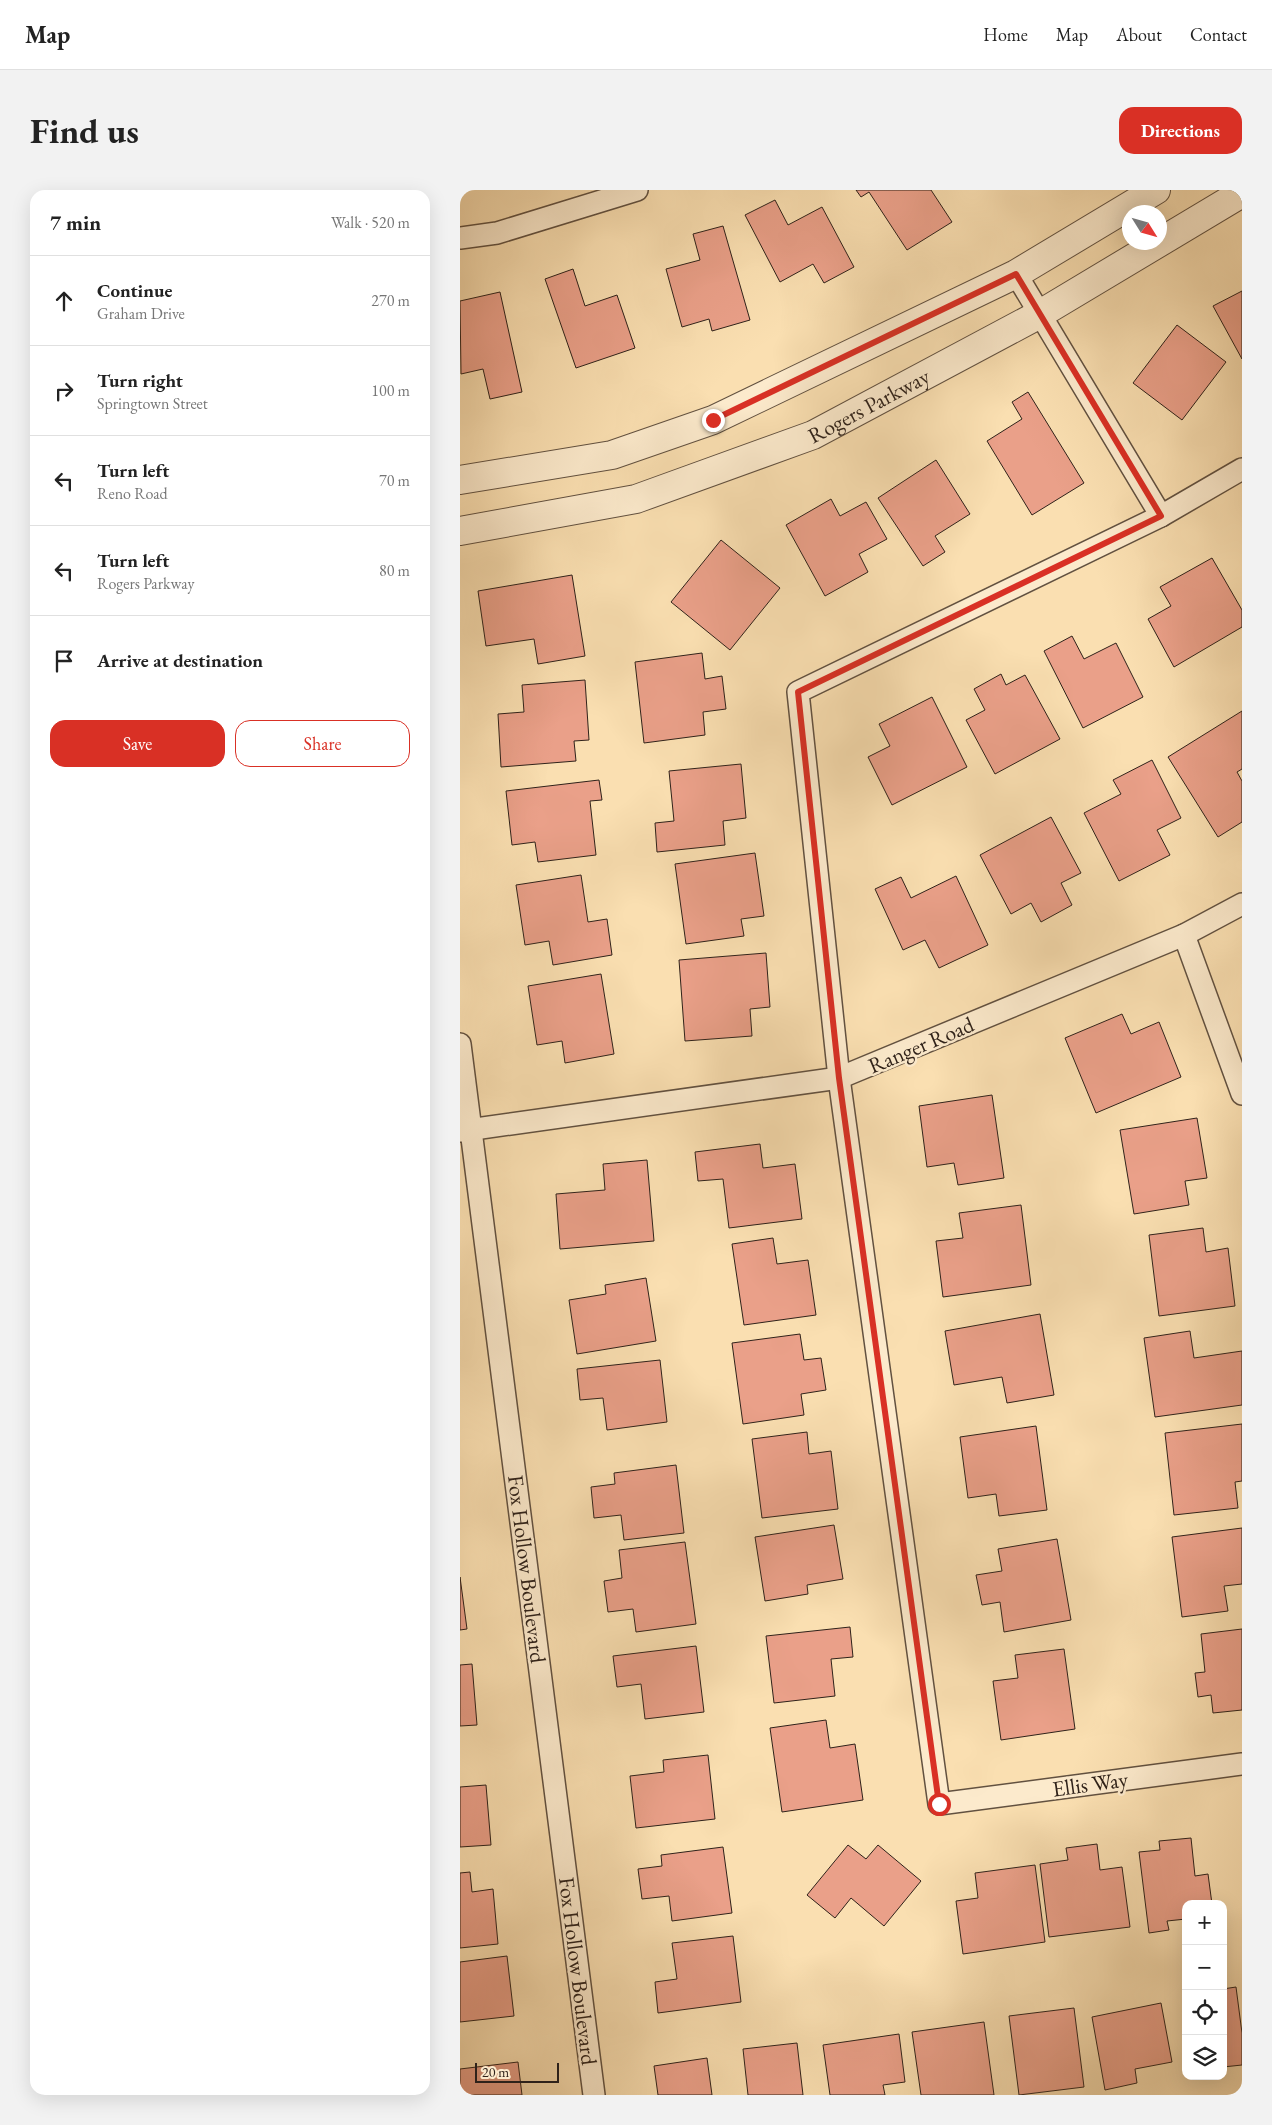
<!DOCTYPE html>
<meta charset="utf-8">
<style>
body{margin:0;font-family:"EB Garamond",serif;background:#f2f2f2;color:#222}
.controls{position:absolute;right:15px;bottom:15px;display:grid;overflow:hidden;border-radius:10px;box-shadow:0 5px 20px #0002}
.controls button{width:45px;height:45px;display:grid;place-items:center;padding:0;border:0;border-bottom:1px solid #e0e0e0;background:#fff;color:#222;font:25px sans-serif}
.compass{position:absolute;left:662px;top:15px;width:45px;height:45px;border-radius:50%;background:#fff;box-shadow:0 5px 20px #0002;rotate:127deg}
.scale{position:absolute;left:15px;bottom:12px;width:84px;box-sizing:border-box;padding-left:5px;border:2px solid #2f221a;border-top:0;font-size:14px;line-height:18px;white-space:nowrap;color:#2f221a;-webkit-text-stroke:4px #fceacc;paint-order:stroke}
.stop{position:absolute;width:15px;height:15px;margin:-11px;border:4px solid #d93025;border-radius:50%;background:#fff}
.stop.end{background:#d93025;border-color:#fff;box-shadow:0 1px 5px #0008}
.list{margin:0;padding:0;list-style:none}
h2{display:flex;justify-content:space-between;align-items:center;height:65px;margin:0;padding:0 20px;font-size:21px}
h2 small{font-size:16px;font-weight:400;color:#767676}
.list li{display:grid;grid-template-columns:32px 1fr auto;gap:15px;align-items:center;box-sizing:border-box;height:90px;padding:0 20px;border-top:1px solid #e0e0e0}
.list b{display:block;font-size:19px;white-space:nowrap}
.list p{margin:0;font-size:16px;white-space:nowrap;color:#767676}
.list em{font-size:16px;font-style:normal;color:#767676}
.actions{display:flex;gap:10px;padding:15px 20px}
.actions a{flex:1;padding:11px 0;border:1px solid #d93025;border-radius:15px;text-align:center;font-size:18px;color:#d93025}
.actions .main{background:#d93025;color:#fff}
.icon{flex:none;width:28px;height:28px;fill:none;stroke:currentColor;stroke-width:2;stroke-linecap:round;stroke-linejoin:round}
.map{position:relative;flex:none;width:782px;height:1905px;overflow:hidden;border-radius:15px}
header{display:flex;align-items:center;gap:30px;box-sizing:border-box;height:70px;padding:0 25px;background:#fff;border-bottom:1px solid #e0e0e0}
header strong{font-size:24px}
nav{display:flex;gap:28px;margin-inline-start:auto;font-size:18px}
.intro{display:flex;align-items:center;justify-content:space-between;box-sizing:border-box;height:120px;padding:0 30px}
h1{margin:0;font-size:35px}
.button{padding:12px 22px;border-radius:15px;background:#d93025;color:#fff;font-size:18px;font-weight:700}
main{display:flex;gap:30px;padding:0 30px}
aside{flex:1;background:#fff;border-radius:15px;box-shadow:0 5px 20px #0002}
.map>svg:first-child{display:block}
.building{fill:#eaa089;stroke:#2f221a}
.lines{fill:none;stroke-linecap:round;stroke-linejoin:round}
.minor-casing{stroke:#625140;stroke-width:24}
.tertiary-casing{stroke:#625140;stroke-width:30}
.minor{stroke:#fceacc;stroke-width:21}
.tertiary{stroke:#fceacc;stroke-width:28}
.route{stroke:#d93025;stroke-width:6}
.labels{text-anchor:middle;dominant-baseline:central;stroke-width:5;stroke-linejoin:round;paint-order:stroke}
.street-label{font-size:22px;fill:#2f221a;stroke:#fceacc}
</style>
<header>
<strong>Map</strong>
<nav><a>Home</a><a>Map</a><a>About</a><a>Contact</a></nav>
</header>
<div class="intro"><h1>Find us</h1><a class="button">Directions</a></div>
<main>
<aside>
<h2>7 min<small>Walk · 520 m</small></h2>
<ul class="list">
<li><svg class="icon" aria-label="ahead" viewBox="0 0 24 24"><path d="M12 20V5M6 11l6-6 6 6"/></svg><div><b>Continue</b><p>Graham Drive</p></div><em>270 m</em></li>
<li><svg class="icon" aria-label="right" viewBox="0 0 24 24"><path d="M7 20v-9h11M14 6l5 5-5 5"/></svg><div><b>Turn right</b><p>Springtown Street</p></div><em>100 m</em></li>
<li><svg class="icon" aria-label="left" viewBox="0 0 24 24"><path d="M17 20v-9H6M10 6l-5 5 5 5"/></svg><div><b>Turn left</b><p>Reno Road</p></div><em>70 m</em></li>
<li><svg class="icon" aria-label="left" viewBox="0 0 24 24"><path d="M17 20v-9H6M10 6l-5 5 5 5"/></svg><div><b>Turn left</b><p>Rogers Parkway</p></div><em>80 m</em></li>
<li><svg class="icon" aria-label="arrive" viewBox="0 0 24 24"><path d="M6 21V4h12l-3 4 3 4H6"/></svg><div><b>Arrive at destination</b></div></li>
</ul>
<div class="actions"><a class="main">Save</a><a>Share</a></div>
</aside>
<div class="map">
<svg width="782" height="1905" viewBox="0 0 782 1905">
<rect width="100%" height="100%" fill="#fadfb1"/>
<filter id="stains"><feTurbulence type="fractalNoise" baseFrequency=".004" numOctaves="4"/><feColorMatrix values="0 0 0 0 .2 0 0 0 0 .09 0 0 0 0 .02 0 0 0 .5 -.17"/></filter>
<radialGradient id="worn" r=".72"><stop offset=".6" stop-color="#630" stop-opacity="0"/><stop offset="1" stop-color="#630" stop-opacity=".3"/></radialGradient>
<g class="building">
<polygon points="396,0 471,0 492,32 447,60 409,2 401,7"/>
<polygon points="315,10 328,35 362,17 394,77 364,93 353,74 320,92 285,25"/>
<polygon points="263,36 290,130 252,141 249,129 222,137 206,79 240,70 233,44"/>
<polygon points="113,79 125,116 157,105 175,158 116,178 85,89"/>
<polygon points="782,101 782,169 753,116"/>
<polygon points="40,102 62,202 30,209 23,179 1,184 0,111"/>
<polygon points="717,135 766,172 722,230 673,193"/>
<polygon points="568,202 624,293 572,325 527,251 562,229 552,212"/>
<polygon points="476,270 510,324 475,346 485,362 463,376 418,308"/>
<polygon points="371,309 380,326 406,312 427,349 399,364 408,382 365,406 326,335"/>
<polygon points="261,350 320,398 270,460 211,412"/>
<polygon points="752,368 782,420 782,437 714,477 688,429 711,416 700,397"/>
<polygon points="112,385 125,466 78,474 74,449 26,456 18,401"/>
<polygon points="612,446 624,469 656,453 683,507 623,538 584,461"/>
<polygon points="242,463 245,489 262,486 266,519 243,522 245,545 184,553 175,472"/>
<polygon points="541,484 546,495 565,485 600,549 535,584 506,530 525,520 514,499"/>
<polygon points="125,490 129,550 114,551 116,571 41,577 38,524 64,522 62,495"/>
<polygon points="472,507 507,577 432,615 408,567 430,556 419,534"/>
<polygon points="782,521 782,579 777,582 782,591 782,632 758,647 708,567"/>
<polygon points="692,570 721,628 697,640 710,665 659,691 624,623 661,604 653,590"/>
<polygon points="281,574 286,628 263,631 265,655 197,662 195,633 214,631 209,581"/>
<polygon points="139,590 142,610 130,611 136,665 78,672 75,652 52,655 46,601"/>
<polygon points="591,627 621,683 601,693 612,715 581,732 571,713 551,724 520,665"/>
<polygon points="295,663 304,726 281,729 284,746 226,754 215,674"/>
<polygon points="121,685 128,732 147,729 152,765 93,775 89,751 65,755 56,695"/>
<polygon points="496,686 528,755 479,778 465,750 443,760 415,699 441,687 451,708"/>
<polygon points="306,763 310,817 290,819 292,846 225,851 219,770"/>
<polygon points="141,784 154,864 105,873 102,851 77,855 68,796"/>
<polygon points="662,824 671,844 699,832 721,887 636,923 605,848"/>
<polygon points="532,905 544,988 498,995 494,973 467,977 459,916"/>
<polygon points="737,928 747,988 725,991 729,1015 674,1024 660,940"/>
<polygon points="300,954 303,978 335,974 342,1029 269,1038 263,989 238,991 235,962"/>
<polygon points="187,970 194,1051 100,1059 96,1004 145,1000 143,974"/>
<polygon points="561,1015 571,1095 483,1107 476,1051 503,1048 499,1023"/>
<polygon points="743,1038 746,1062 768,1058 775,1116 699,1126 689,1045"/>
<polygon points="313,1048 317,1074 348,1070 356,1125 284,1135 272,1054"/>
<polygon points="186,1088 196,1151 117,1164 109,1110 146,1104 145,1095"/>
<polygon points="580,1124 594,1205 547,1213 542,1187 494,1195 485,1141"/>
<polygon points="730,1141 734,1168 782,1161 782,1215 695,1227 684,1148"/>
<polygon points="340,1144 344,1170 361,1168 366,1200 341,1204 344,1225 283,1234 272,1153"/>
<polygon points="200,1170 207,1232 147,1240 143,1208 120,1210 117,1179"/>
<polygon points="782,1234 782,1291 775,1292 778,1318 714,1325 705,1243"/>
<polygon points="576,1236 587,1320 539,1326 536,1304 508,1308 500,1247"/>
<polygon points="347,1242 349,1264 371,1261 378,1319 302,1328 292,1249"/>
<polygon points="216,1275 224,1343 164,1350 161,1325 134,1328 131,1297 155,1294 154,1283"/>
<polygon points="374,1335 383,1389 347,1395 348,1404 305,1411 295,1347"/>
<polygon points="782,1338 782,1394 764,1396 768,1421 722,1427 712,1347"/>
<polygon points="597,1349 611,1430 544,1442 540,1412 522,1415 516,1385 542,1381 538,1359"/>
<polygon points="225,1352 236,1434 176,1442 173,1419 148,1422 144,1391 162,1388 159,1360"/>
<polygon points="0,1387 7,1439 0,1440"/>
<polygon points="390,1437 393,1467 371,1469 375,1506 314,1513 306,1446"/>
<polygon points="782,1439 782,1520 753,1523 751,1505 738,1507 735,1483 745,1482 741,1444"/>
<polygon points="236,1456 244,1522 185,1529 181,1494 157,1497 153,1466"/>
<polygon points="604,1459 615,1539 541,1550 533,1491 558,1488 555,1465"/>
<polygon points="12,1474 17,1535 0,1536 0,1475"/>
<polygon points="366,1530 370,1558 395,1554 403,1610 322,1622 310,1538"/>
<polygon points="248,1565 255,1629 176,1638 170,1586 204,1582 203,1570"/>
<polygon points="26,1595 31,1655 0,1657 0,1597"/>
<polygon points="731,1648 735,1686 748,1684 752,1714 726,1714 726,1729 707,1731 709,1740 689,1743 679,1662 700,1660 699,1651"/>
<polygon points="637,1654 640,1680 662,1677 670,1737 589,1747 580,1674 608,1670 606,1658"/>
<polygon points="388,1655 406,1669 418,1655 461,1691 424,1736 391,1708 375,1728 347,1705"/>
<polygon points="263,1657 272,1723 212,1731 209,1706 182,1709 178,1679 202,1676 201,1665"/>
<polygon points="575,1675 585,1752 503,1764 496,1711 518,1708 515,1683"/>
<polygon points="10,1682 12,1702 33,1699 38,1754 0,1758 0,1683"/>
<polygon points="273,1746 281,1812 198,1823 195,1792 217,1789 212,1753"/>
<polygon points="47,1766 54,1826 0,1832 0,1772"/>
<polygon points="776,1797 782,1843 782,1875 763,1877 763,1799"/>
<polygon points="701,1813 712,1872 675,1879 677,1893 645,1900 632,1827"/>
<polygon points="614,1818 624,1897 559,1905 549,1826"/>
<polygon points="524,1832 534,1905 461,1905 452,1842"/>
<polygon points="439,1844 445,1892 423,1895 425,1905 370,1905 363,1855"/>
<polygon points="337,1853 343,1905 288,1905 283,1859"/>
<polygon points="247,1868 252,1905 198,1905 194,1876"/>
<polygon points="58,1872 62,1905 0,1905 0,1879"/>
</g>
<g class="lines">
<defs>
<g id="minor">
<polyline points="0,48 37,43 177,0"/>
<polyline points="556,84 701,326"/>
<polyline points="782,279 701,326 338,502 379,888 479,1614 782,1574"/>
<polyline points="724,745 782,904"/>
<polyline points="0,854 134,1905"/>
<polyline points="0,941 379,888 724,745 782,714"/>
</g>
<g id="tertiary">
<polyline points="0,290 152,265 253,230 556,84 696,0"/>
<path id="s1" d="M0 341 176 309 353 245 580 124 782 3"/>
</g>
</defs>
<use href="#minor" class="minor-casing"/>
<use href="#tertiary" class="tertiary-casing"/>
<use href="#minor" class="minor"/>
<use href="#tertiary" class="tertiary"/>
</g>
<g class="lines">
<polyline class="route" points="253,230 556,84 701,326 338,502 379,888 479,1614"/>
</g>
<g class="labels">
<g class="street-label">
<text stroke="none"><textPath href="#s1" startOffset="430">Rogers Parkway</textPath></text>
<text transform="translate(461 855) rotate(-23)">Ranger Road</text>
<text transform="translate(67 1379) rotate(83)">Fox Hollow Boulevard</text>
<text transform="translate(630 1594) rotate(-8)">Ellis Way</text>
<text transform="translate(118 1781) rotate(83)">Fox Hollow Boulevard</text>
</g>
</g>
<rect width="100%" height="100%" filter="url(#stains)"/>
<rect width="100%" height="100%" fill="url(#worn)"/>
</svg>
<div class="controls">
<button>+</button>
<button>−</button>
<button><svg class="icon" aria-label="locate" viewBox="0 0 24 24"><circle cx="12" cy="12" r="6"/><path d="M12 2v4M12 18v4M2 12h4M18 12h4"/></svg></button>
<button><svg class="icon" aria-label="layers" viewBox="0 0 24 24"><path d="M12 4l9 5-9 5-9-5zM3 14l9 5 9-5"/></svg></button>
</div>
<svg class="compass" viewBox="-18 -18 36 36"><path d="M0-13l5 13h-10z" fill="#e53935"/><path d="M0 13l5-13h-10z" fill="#767676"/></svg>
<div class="scale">20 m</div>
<div class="stop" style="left:479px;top:1614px"></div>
<div class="stop end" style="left:253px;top:230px"></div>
</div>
</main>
